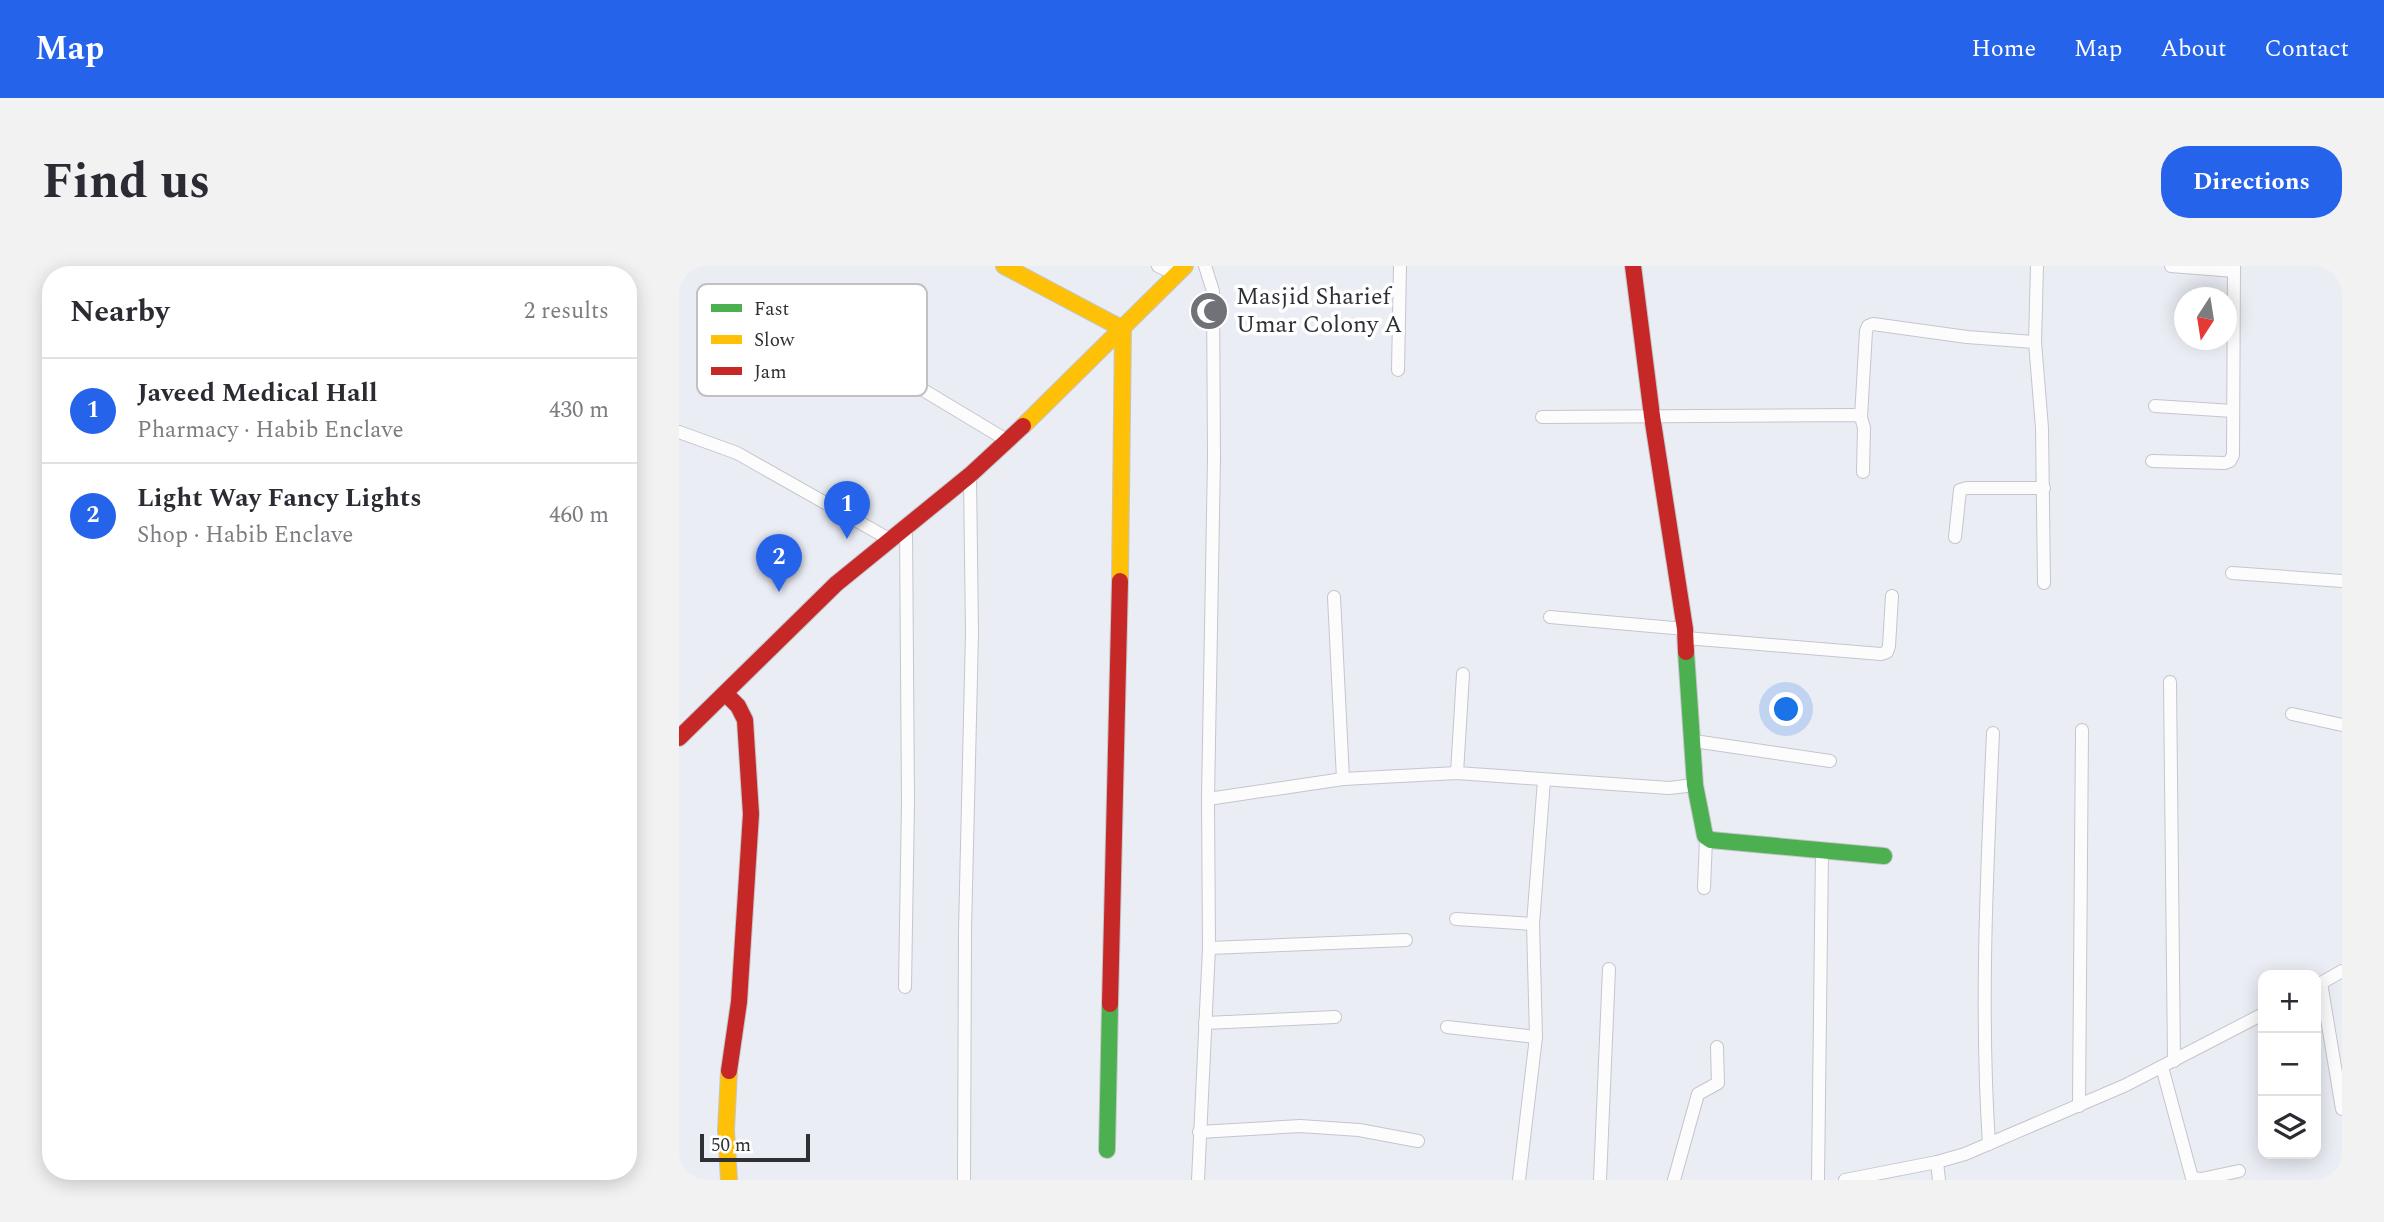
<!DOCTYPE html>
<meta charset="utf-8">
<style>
body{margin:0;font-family:Spectral,serif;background:#f2f2f3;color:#2b2b33}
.controls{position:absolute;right:21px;bottom:21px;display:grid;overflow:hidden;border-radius:14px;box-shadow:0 4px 18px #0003}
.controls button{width:63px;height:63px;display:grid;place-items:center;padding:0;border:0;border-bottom:2px solid #e1e1e2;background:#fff;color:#2b2b33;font:35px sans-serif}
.compass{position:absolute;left:1495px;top:21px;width:63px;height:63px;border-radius:50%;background:#fff;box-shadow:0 4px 18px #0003;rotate:192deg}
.scale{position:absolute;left:21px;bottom:18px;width:110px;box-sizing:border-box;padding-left:7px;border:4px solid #2f3035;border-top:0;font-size:19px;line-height:24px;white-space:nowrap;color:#2f3035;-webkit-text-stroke:5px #fff;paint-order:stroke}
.you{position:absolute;left:1108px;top:444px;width:24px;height:24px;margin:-18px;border:5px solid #fff;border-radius:50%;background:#1a73e8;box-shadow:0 0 0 10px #1a73e833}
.badge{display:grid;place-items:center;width:46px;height:46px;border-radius:50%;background:#2563eb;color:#fff;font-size:23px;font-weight:700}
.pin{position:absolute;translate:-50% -58px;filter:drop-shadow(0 2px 4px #0008)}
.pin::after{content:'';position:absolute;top:37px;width:24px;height:21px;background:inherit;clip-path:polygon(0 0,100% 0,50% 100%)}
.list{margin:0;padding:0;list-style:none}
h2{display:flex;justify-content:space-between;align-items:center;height:91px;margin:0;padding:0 28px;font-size:30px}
h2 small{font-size:23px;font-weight:400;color:#7c7c81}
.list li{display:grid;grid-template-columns:46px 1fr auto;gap:21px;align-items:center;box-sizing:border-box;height:105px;padding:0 28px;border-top:2px solid #e1e1e2}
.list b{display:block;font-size:26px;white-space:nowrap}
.list p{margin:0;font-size:23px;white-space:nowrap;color:#7c7c81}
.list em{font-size:23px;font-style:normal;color:#7c7c81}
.icon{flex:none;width:38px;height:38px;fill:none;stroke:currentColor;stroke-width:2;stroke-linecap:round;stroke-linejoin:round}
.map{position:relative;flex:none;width:1663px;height:914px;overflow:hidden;border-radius:28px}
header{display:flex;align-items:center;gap:42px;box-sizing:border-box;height:98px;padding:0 35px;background:#2563eb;color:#fff}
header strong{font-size:33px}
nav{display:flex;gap:38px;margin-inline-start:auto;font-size:24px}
.intro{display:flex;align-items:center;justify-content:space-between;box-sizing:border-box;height:168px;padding:0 42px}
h1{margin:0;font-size:49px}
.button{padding:18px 32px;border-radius:28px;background:#2563eb;color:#fff;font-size:24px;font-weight:700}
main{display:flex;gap:42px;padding:0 42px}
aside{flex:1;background:#fff;border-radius:28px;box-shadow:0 4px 18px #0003}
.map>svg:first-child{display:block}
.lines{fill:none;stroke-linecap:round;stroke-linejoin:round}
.street-casing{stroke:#c4c6cb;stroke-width:14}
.fast-casing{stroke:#c4c6cb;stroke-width:18}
.slow-casing{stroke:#c4c6cb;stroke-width:18}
.jam-casing{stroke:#c4c6cb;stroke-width:18}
.street{stroke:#fcfcfd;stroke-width:12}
.fast{stroke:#4caf50;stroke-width:16}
.slow{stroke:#ffc107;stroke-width:16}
.jam{stroke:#c62828;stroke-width:16}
.labels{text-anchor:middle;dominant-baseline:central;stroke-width:7;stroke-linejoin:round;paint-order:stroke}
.poi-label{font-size:24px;fill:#2f3035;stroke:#fff;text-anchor:start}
.key{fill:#fff;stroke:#c1c1c2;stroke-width:2}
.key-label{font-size:19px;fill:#2f3035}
</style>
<header>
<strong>Map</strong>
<nav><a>Home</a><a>Map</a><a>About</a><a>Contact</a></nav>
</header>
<div class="intro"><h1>Find us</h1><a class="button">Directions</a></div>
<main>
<aside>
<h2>Nearby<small>2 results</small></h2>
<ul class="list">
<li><span class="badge">1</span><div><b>Javeed Medical Hall</b><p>Pharmacy · Habib Enclave</p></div><em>430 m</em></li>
<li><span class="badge">2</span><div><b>Light Way Fancy Lights</b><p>Shop · Habib Enclave</p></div><em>460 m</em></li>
</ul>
</aside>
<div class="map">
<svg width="1663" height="914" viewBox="0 0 1663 914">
<rect width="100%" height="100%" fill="#eaedf4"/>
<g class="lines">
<defs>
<g id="street">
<polyline points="479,0 492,6"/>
<polyline points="1358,0 1356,76 1363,162 1365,317"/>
<polyline points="1492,0 1555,5"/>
<polyline points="176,83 329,175"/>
<polyline points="719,104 721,0"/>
<polyline points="1476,140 1554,145"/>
<polyline points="863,151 1175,149 1182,151 1185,162 1184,206"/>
<polyline points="1182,151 1187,65 1189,60 1194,58 1288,71 1356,76"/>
<polyline points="0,166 58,187 210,273"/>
<polyline points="1473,195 1546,197 1551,195 1554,189 1555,0"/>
<polyline points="1276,271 1281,224 1288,222 1365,222"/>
<polyline points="1553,307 1663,315"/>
<polyline points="655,331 664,513"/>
<polyline points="871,351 1006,363"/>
<polyline points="1007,372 1202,388 1208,386 1210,380 1213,330"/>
<polyline points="1491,416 1495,795"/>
<polyline points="1613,448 1663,459"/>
<polyline points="1015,475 1151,495"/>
<polyline points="778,507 784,408"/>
<polyline points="529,533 664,513 778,507 990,522 1016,519"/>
<polyline points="1025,622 1027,573"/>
<polyline points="777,653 854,658"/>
<polyline points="530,682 727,674"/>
<polyline points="1642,717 1663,843"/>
<polyline points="1637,720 1663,705"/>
<polyline points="226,721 229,536 227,261"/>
<polyline points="526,757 656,751"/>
<polyline points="768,761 857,771"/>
<polyline points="1483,801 1513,912 1522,913 1560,905"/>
<polyline points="1400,840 1403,464"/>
<polyline points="520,866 621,860 680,864 739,875"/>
<path d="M1310 878C1301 741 1308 604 1314 467"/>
<polyline points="1258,896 1260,914"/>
<polyline points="285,914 286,665 293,367 291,209"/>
<polyline points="519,914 530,682 529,533 535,192 534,25 526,0"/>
<polyline points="840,914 857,771 854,658 865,514"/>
<polyline points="921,914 930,703"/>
<polyline points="995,914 1019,828 1039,817 1038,781"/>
<polyline points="1139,914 1143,584"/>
<polyline points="1166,914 1258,896 1286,888 1447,819 1584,748"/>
</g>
<g id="fast">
<polyline points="1007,386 1016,519 1026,570 1032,574 1205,590"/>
<polyline points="428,884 431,738"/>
</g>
<g id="slow">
<polyline points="325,0 444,63 441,315"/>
<polyline points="344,160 506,0"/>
<polyline points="50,805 47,864 50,914"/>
</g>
<g id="jam">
<polyline points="954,0 973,150 1006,363 1007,386"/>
<polyline points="47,428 59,440 66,454 72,548 60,736 50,805"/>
<polyline points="0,472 157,318 291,209 344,160"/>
<polyline points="431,738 441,315"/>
</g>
</defs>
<use href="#street" class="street-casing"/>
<use href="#fast" class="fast-casing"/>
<use href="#slow" class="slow-casing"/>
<use href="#jam" class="jam-casing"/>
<use href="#street" class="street"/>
<use href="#fast" class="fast"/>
<use href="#slow" class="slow"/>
<use href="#jam" class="jam"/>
</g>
<defs>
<symbol id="mosque-disc" viewBox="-11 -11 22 22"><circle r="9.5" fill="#707278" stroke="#fff"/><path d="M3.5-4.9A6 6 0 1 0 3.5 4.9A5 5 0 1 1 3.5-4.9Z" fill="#fff"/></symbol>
</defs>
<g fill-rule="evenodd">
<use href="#mosque-disc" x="508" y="23" width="44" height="44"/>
</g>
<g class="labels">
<g class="poi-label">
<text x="557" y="31">Masjid Sharief<tspan x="557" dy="28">Umar Colony A</tspan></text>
</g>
</g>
<rect x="18" y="18" width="230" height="112" rx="10" class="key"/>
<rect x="32" y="38" width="31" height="8" fill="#4caf50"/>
<rect x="32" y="69" width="31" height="9" fill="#ffc107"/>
<rect x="32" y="101" width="31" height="8" fill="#c62828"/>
<g class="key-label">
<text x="75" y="49">Fast</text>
<text x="75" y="80">Slow</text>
<text x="75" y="112">Jam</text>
</g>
</svg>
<div class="controls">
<button>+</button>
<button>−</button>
<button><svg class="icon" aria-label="layers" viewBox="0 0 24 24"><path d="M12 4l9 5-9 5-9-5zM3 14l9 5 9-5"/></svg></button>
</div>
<svg class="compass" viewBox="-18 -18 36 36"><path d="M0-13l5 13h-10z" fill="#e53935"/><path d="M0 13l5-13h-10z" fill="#7c7c81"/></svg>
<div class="scale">50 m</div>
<div class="you"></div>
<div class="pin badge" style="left:168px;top:273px">1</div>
<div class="pin badge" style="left:100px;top:326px">2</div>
</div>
</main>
